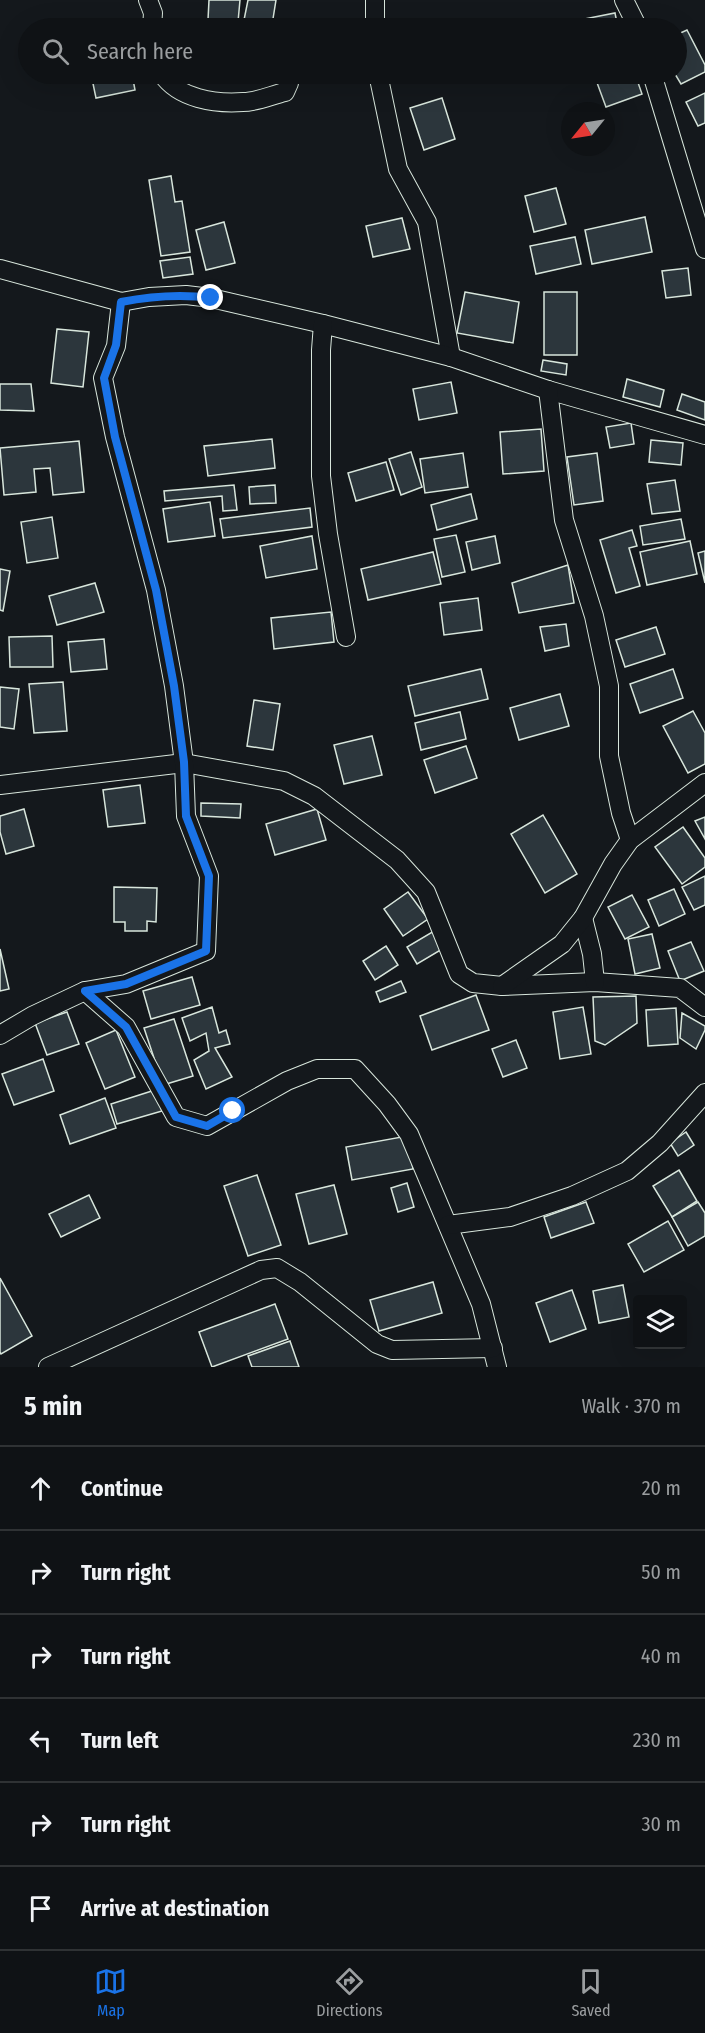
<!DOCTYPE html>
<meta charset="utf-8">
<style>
body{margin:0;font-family:"Fira Sans Condensed",sans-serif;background:#1d2022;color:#f1f3f6}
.controls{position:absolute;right:18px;bottom:18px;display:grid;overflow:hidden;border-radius:6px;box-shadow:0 6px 24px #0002}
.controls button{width:54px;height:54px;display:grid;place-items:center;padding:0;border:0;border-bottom:2px solid #2f3234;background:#0f1215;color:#f1f3f6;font:30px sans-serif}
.compass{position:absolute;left:561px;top:102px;width:54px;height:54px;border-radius:50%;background:#0f1215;box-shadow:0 6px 24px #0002;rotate:240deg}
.stop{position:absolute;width:18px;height:18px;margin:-14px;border:4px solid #1a73e8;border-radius:50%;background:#fff}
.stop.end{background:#1a73e8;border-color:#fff;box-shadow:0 2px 6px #0008}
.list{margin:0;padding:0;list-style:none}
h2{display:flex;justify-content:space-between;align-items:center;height:78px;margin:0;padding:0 24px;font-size:26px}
h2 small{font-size:20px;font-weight:400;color:#9b9ea0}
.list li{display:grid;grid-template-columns:39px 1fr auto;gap:18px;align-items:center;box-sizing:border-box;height:84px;padding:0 24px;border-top:2px solid #2f3234}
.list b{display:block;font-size:22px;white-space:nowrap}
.list em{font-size:20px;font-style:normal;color:#9b9ea0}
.icon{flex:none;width:33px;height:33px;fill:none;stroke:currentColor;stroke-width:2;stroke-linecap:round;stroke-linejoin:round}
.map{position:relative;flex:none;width:705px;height:1367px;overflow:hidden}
.search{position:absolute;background:#0f1215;box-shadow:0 6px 24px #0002;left:18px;right:18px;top:18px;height:66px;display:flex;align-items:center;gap:15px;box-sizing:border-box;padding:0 21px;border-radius:33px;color:#9b9ea0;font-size:22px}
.sheet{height:582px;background:#0f1215}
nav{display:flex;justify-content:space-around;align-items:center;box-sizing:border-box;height:84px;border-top:2px solid #2f3234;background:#0f1215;font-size:16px;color:#9b9ea0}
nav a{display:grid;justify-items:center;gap:3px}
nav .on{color:#1a73e8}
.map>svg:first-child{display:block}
.building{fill:#2c363c;stroke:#d8e6dc;stroke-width:1.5}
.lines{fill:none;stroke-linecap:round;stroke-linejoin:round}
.minor-casing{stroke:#d8e6dc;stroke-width:20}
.minor{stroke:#14181c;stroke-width:18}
.route{stroke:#1a73e8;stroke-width:8}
</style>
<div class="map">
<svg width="705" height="1367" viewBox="0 0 705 1367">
<rect width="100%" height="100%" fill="#14181c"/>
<g class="building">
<polygon points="209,0 240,0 238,22 208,20"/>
<polygon points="248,0 276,0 272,25 244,20"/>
<polygon points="615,13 618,28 575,28 574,21"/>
<polygon points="687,30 705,65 705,72 681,84 675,74 676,35"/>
<polygon points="91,74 132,74 135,90 96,98"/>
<polygon points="614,74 635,74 642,94 606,107 596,80"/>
<polygon points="705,93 705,123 698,126 686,102"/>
<polygon points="442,98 455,139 424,150 410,108"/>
<polygon points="171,176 175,202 182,201 190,252 161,256 149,180"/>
<polygon points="556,188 566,224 534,232 525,196"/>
<polygon points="645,217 652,252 592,264 585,230"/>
<polygon points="402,218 410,249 373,257 366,226"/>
<polygon points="224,222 235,263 206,270 196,230"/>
<polygon points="575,237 581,264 536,274 530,246"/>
<polygon points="190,257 193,274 163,278 160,261"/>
<polygon points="688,268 691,295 666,298 662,271"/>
<polygon points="465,292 519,302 513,343 457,333"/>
<rect x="544" y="292" width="33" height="63"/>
<polygon points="57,329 89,332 83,387 51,383"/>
<polygon points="543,360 567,364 566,375 541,371"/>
<polygon points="627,379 664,390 660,407 623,397"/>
<polygon points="451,382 457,413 419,420 413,389"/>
<polygon points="0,384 31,384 34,411 0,410"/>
<polygon points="682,394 705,402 705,420 677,410"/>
<polygon points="631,423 634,444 610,448 606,427"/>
<polygon points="541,429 544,471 503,474 500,432"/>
<polygon points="272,439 275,468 208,476 204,446"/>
<polygon points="651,440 683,443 681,465 649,462"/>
<polygon points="79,441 84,492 53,495 50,468 34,469 36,492 4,495 0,448"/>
<polygon points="411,452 422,487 401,495 389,459"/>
<polygon points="463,453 468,487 425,493 420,459"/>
<polygon points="597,453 603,501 574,505 567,457"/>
<polygon points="386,462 394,490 356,501 348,473"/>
<polygon points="675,480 680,511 652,514 647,484"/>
<polygon points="234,485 237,510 223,511 222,496 165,501 164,491"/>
<polygon points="275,485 276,503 250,504 249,487"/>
<polygon points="471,494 477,519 437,530 431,505"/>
<polygon points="210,502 215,536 168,542 163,509"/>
<polygon points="310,508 312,527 223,538 220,519"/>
<polygon points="52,517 58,558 27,563 21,522"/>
<polygon points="681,519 685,539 643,545 640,526"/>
<polygon points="632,530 637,546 629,548 640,586 616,593 600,540"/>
<polygon points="456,535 465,572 442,577 434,539"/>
<polygon points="312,536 317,569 266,578 260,546"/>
<polygon points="495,536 500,563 472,570 466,542"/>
<polygon points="690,541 697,574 647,585 640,552"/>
<polygon points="705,551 705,583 698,553"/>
<polygon points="433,552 441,584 368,600 361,569"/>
<polygon points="568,565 574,603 519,613 512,583"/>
<polygon points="0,569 10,571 3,611 0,610"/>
<polygon points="95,583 104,612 57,625 49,596"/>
<polygon points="478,598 482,630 444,635 440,603"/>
<polygon points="331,612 334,642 274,649 271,618"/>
<polygon points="566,624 569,646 545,651 540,627"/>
<polygon points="656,627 665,654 625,667 616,640"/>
<polygon points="52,636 53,667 10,667 9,637"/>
<polygon points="104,639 107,669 71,672 68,642"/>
<polygon points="481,669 488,699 415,716 408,686"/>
<polygon points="673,669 683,698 640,713 630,684"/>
<polygon points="63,682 67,731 34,733 29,684"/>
<polygon points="0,687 19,689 14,729 0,727"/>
<polygon points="560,694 569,726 519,740 510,708"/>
<polygon points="254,700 280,704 273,750 247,746"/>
<polygon points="693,711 705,733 705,764 688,773 663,726"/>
<polygon points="460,712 466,739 421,750 415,723"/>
<polygon points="372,736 382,775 344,784 334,745"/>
<polygon points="466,746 477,778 435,793 424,760"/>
<polygon points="140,785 145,823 108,827 103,790"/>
<polygon points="201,803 241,804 240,818 201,816"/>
<polygon points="24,809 34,846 6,854 0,832 0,816"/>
<polygon points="317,809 326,840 275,855 266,824"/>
<polygon points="543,815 577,874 545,893 511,834"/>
<polygon points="705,817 705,839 695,821"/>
<polygon points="683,827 705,858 705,867 682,884 655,847"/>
<polygon points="705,876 705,905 694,910 682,887"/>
<polygon points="114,887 157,888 156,922 147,921 147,931 125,931 125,922 114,922"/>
<polygon points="674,889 685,914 659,926 648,900"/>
<polygon points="408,892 428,919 403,936 384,909"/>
<polygon points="632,895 649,927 625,939 608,907"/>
<polygon points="434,931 444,948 417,964 407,947"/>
<polygon points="652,934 660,968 635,974 628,939"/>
<polygon points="691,942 704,971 680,981 668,951"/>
<polygon points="386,946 398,965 375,980 363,961"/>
<polygon points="0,949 9,989 0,991"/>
<polygon points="192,977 200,1005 151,1019 143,991"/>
<polygon points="401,981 406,992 380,1002 376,992"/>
<polygon points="476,995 489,1030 432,1050 420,1016"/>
<polygon points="636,996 637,1023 605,1045 595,1041 593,997"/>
<polygon points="212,1007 219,1033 226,1030 230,1044 215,1048 232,1077 206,1089 194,1060 209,1051 206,1033 190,1041 182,1018"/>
<polygon points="583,1007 591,1054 560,1059 553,1012"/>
<polygon points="676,1008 678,1044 648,1046 646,1010"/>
<polygon points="67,1012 79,1044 47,1055 35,1023"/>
<polygon points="682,1013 705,1026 705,1030 696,1049 680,1038"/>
<polygon points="174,1019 193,1076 163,1085 144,1028"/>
<polygon points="116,1030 135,1077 105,1089 86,1043"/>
<polygon points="516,1040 527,1068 503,1077 492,1049"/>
<polygon points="43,1059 54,1091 14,1105 2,1074"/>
<polygon points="155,1090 162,1111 117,1124 111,1104"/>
<polygon points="105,1098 116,1128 70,1144 60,1115"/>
<polygon points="686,1132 694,1145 678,1156 670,1143"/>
<polygon points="407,1136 413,1169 352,1180 346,1147"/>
<polygon points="679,1170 697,1201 672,1217 653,1186"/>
<polygon points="257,1175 281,1245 248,1256 224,1186"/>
<polygon points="407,1183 414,1207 398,1212 391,1188"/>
<polygon points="334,1185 347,1234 309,1244 296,1194"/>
<polygon points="89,1195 100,1218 61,1237 49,1214"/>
<polygon points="586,1202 594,1223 551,1238 544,1217"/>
<polygon points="698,1202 705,1213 705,1236 688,1246 672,1217"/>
<polygon points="668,1221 684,1250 644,1272 628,1244"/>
<polygon points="0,1278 32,1336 1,1354 0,1352"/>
<polygon points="433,1282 442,1313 379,1331 370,1300"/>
<polygon points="623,1285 629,1317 599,1323 593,1291"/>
<polygon points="572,1290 586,1329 550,1342 536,1303"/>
<polygon points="275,1304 288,1339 212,1367 199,1332"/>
<polygon points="290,1341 299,1367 252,1367 248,1356"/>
</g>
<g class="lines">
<defs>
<g id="minor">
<polyline points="148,0 153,13 152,28"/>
<polyline points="624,0 638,28"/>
<polyline points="375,28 375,0"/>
<path d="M162 74C179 99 215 104 243 102 257 102 272 95 285 92L289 83 288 74"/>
<polyline points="378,74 398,169 427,222 451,357"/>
<polyline points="652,74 705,249"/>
<polyline points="0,269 121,302 149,297 186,295 211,298 323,324 451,357 548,390 705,435"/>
<polyline points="323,324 321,350 321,476 328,534 346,637"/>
<polyline points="548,390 564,520 594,616 609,686 609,756 621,813 630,840"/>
<polyline points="0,785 184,763 284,781 314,796 397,860 426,892 459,974 473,983 502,986 595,982 680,988 705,1007"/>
<polyline points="583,918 592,954 595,982"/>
<polyline points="502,986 562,944 583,918 613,864 630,840 705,783"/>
<polyline points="85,991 126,1027 176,1117 207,1126 287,1081 317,1069 355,1069 387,1104 409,1134 481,1304 497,1367"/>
<polyline points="0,1035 32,1016 85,991 126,984 206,951 209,876 186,816 184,763 174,686 156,590 115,437 103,378 116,346 121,302"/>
<polyline points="448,1225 510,1217 572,1196 627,1171 660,1143 705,1093"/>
<polyline points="48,1367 261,1270 277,1268 300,1282 377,1344 392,1350 493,1348"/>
</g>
</defs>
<use href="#minor" class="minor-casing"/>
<use href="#minor" class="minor"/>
</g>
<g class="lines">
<path class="route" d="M211 298C180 294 152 296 121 302L116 345 104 378 115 437 156 590 174 686 184 762 186 816 209 876 206 951 126 984 85 991 126 1027 176 1117 207 1126 233 1111"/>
</g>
</svg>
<div class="controls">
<button><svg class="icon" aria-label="layers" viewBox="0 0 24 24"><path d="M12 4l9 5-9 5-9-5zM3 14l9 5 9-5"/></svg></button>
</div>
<svg class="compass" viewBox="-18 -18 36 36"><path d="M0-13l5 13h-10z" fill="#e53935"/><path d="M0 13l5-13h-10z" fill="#9b9ea0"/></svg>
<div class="stop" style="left:233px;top:1111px"></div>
<div class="stop end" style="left:211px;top:298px"></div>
<div class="search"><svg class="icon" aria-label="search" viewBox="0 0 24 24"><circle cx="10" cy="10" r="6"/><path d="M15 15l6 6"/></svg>Search here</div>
</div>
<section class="sheet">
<h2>5 min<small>Walk · 370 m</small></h2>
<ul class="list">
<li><svg class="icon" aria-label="ahead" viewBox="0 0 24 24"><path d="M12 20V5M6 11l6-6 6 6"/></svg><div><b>Continue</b></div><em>20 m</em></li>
<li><svg class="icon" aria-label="right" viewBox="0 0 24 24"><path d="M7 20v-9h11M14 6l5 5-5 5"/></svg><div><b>Turn right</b></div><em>50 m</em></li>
<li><svg class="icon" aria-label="right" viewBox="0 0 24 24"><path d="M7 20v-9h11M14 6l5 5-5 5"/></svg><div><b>Turn right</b></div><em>40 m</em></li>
<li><svg class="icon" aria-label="left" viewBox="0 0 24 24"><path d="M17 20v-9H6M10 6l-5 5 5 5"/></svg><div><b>Turn left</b></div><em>230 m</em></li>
<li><svg class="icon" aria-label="right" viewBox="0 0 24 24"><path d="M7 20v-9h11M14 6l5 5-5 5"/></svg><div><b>Turn right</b></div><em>30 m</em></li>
<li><svg class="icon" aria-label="arrive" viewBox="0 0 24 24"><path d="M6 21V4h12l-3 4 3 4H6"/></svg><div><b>Arrive at destination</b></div></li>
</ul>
</section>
<nav>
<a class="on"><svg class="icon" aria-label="map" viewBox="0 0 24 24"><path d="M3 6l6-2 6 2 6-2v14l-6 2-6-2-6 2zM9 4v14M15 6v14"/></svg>Map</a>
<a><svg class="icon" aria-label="directions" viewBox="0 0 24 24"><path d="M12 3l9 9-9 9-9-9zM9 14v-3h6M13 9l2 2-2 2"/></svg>Directions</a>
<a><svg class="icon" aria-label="saved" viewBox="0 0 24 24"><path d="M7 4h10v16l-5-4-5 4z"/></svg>Saved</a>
</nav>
